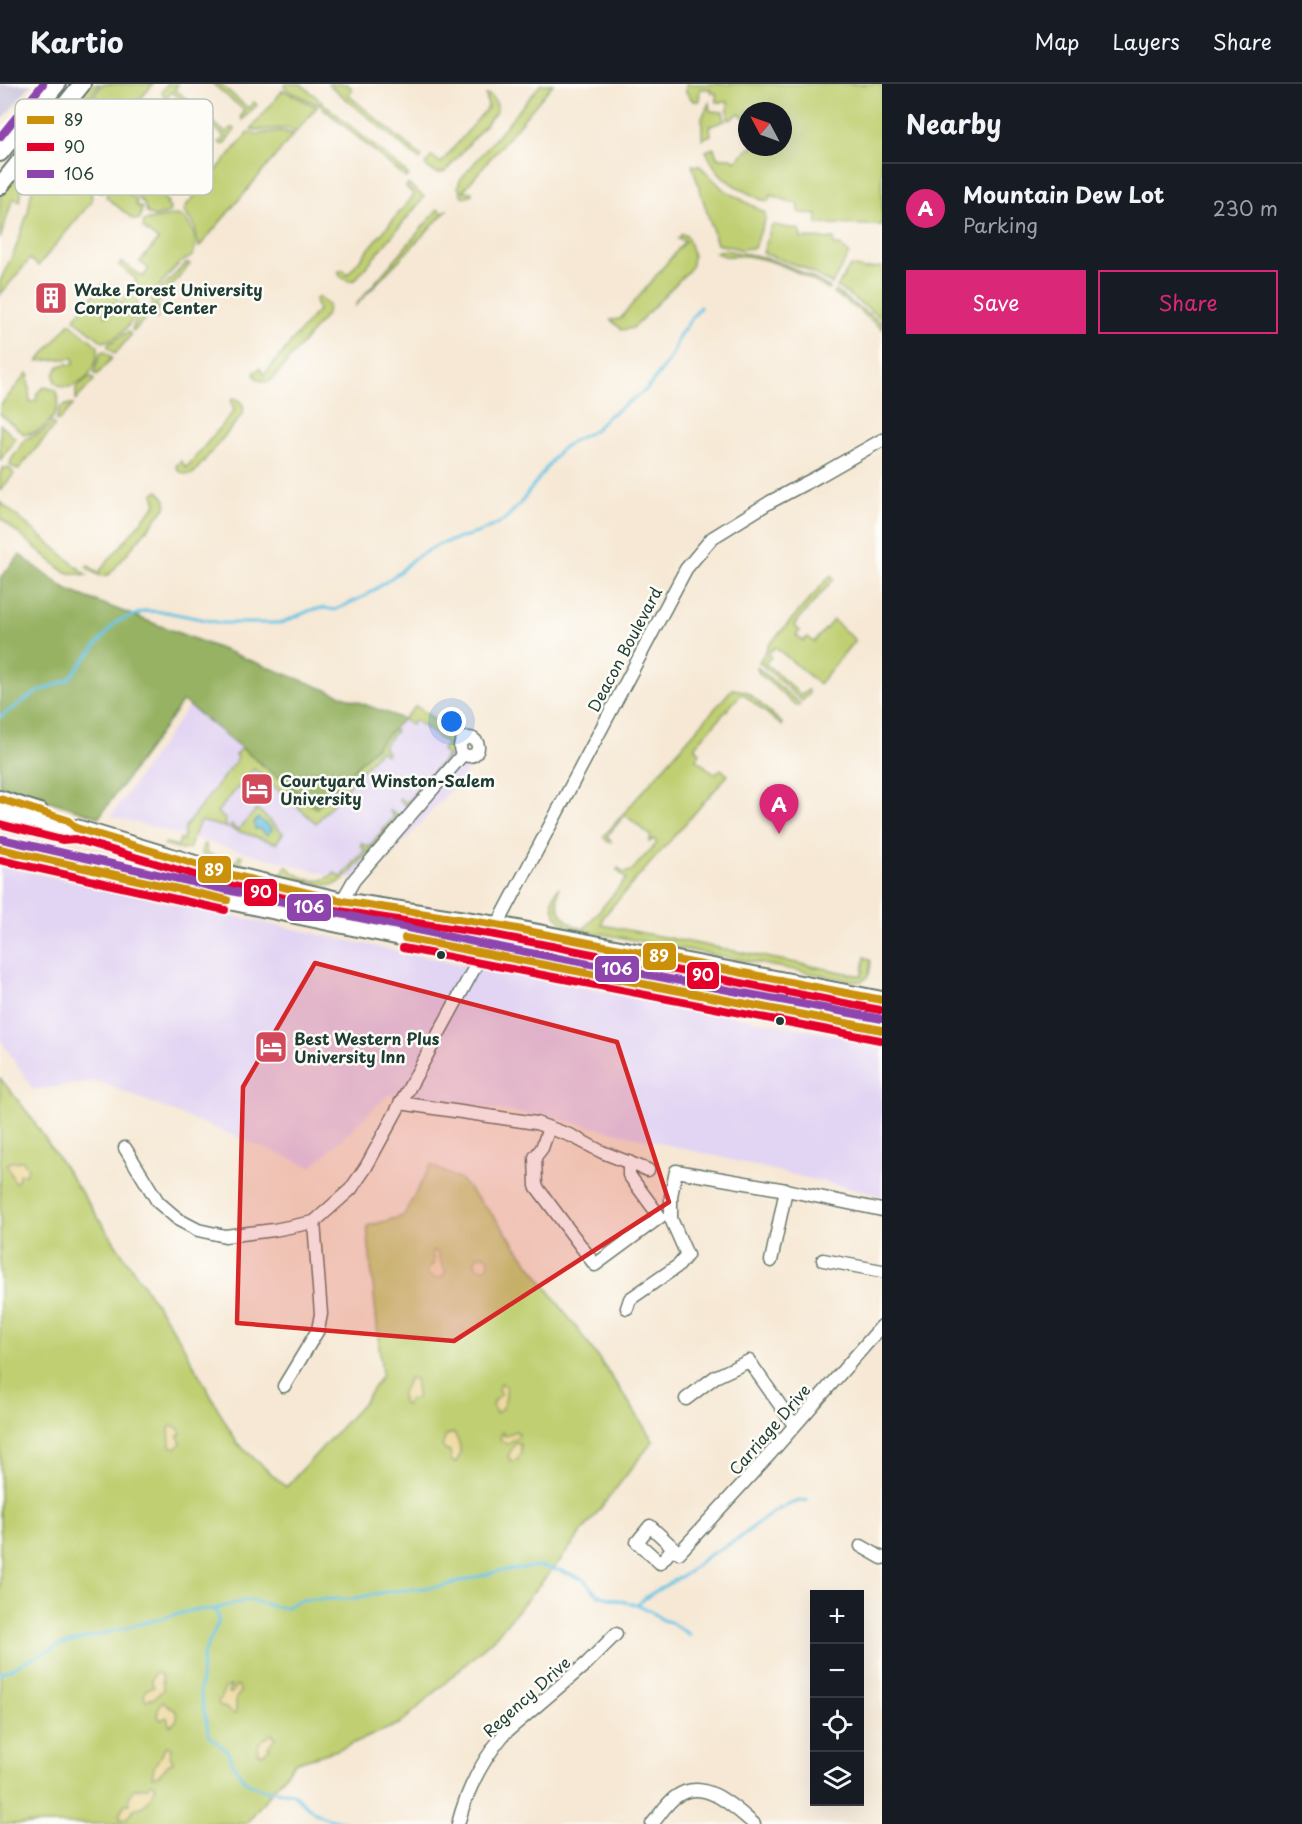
<!DOCTYPE html>
<meta charset="utf-8">
<style>
body{margin:0;font-family:"Playpen Sans",sans-serif;background:#20242c;color:#f1f3f6}
.controls{position:absolute;right:18px;bottom:18px;display:grid;overflow:hidden;border-radius:0px;box-shadow:0 6px 24px #0002}
.controls button{width:54px;height:54px;display:grid;place-items:center;padding:0;border:0;border-bottom:2px solid #363941;background:#171b24;color:#f1f3f6;font:30px sans-serif}
.compass{position:absolute;left:738px;top:18px;width:54px;height:54px;border-radius:50%;background:#171b24;box-shadow:0 6px 24px #0002;rotate:311deg}
.you{position:absolute;left:452px;top:638px;width:21px;height:21px;margin:-15px;border:4px solid #fff;border-radius:50%;background:#1a73e8;box-shadow:0 0 0 9px #1a73e833}
.badge{display:grid;place-items:center;width:39px;height:39px;border-radius:50%;background:#db2777;color:#fff;font-size:20px;font-weight:700}
.pin{position:absolute;translate:-50% -50px;filter:drop-shadow(0 2px 3px #0008)}
.pin::after{content:'';position:absolute;top:32px;width:21px;height:18px;background:inherit;clip-path:polygon(0 0,100% 0,50% 100%)}
.list{margin:0;padding:0;list-style:none}
h2{display:flex;justify-content:space-between;align-items:center;height:78px;margin:0;padding:0 24px;font-size:26px}
h2 small{font-size:20px;font-weight:400;color:#9ea1a6}
.list li{display:grid;grid-template-columns:39px 1fr auto;gap:18px;align-items:center;box-sizing:border-box;height:90px;padding:0 24px;border-top:2px solid #363941}
.list b{display:block;font-size:22px;white-space:nowrap}
.list p{margin:0;font-size:20px;white-space:nowrap;color:#9ea1a6}
.list em{font-size:20px;font-style:normal;color:#9ea1a6}
.actions{display:flex;gap:12px;padding:18px 24px}
.actions a{flex:1;padding:14px 0;border:2px solid #db2777;border-radius:0px;text-align:center;font-size:21px;color:#db2777}
.actions .main{background:#db2777;color:#fff}
.icon{flex:none;width:33px;height:33px;fill:none;stroke:currentColor;stroke-width:2;stroke-linecap:round;stroke-linejoin:round}
.map{position:relative;flex:none;width:882px;height:1740px;overflow:hidden}
header{display:flex;align-items:center;gap:36px;box-sizing:border-box;height:84px;padding:0 30px;background:#171b24;border-bottom:2px solid #363941}
header strong{font-size:28px}
nav{display:flex;gap:33px;margin-inline-start:auto;font-size:21px}
main{display:flex}
aside{flex:1;background:#171b24}
.map>svg:first-child{display:block}
.built{fill:#e2d4f3}
.industrial{fill:#c5c0da}
.green{fill:#bfcf71;stroke:#6f8652;stroke-width:1.5}
.forest{fill:#97b263;stroke:#5b784c;stroke-width:1.5}
.sand{fill:#eeda9e;stroke:#868c69;stroke-width:1.5}
.water{fill:#66c3e4;stroke:#42808c;stroke-width:1.5}
.lines{fill:none;stroke-linecap:round;stroke-linejoin:round}
.stream{stroke:#66c3e4;stroke-width:3}
.minor-casing{stroke:#6a796c;stroke-width:15}
.major-casing{stroke:#6a796c;stroke-width:20}
.minor{stroke:#fff;stroke-width:12}
.major{stroke:#fff;stroke-width:16}
.bus-1-casing{stroke:#fdfcf7;stroke-width:12}
.bus-2-casing{stroke:#fdfcf7;stroke-width:12}
.bus-3-casing{stroke:#fdfcf7;stroke-width:12}
.bus-1{stroke:#cc910a;stroke-width:8}
.bus-2{stroke:#e4002b;stroke-width:8}
.bus-3{stroke:#8e44ad;stroke-width:8}
.marked{fill:#d62828;fill-opacity:0.2;stroke:#d62828;stroke-width:4.5;stroke-linejoin:round}
.bus-dot{fill:#1f3d34;stroke:#fdfcf7;stroke-width:2}
.labels{text-anchor:middle;dominant-baseline:central;stroke-width:5;stroke-linejoin:round;paint-order:stroke}
.poi-label{font-size:16px;font-weight:bold;fill:#1f3d34;stroke:#fdfcf7;text-anchor:start}
.street-label{font-size:16px;fill:#1f3d34;stroke:#fdfcf7}
.key{fill:#fdfcf7;stroke:#bac3bc;stroke-width:1.5}
.key-label{font-size:16px;fill:#1f3d34}
.line-badge{stroke:#fdfcf7;stroke-width:2}
.badge-label{font-size:16px;text-anchor:middle;font-weight:bold;fill:#fff}
</style>
<header>
<strong>Kartio</strong>
<nav><a>Map</a><a>Layers</a><a>Share</a></nav>
</header>
<main>
<div class="map">
<svg width="882" height="1740" viewBox="0 0 882 1740">
<rect width="100%" height="100%" fill="#fdfcf7"/>
<filter id="ink" filterUnits="userSpaceOnUse"><feTurbulence type="fractalNoise" baseFrequency=".0167" numOctaves="2"/><feDisplacementMap in="SourceGraphic" scale="12" xChannelSelector="R" yChannelSelector="G"/><feConvolveMatrix kernelMatrix="1 2 1 2 8 2 1 2 1" color-interpolation-filters="sRGB"/></filter>
<filter id="wash" filterUnits="userSpaceOnUse"><feTurbulence type="fractalNoise" baseFrequency=".008" numOctaves="4" result="noise"/><feDisplacementMap in="SourceGraphic" scale="24" xChannelSelector="R" yChannelSelector="G"/><feGaussianBlur stdDeviation="1.35" result="paint"/><feColorMatrix in="noise" values="0 0 0 0 0 0 0 0 0 0 0 0 0 0 0 0 0 1.4 0 .05"/><feComposite in="paint" operator="in"/></filter>
<g filter="url(#wash)">
<rect width="100%" height="100%" fill="#f6e8d4"/>
<g class="built">
<polygon points="193,616 323,717 409,631 471,683 370,796 341,794 111,732"/>
<polygon points="0,782 453,879 882,960 882,1112 560,1035 389,1010 312,1083 97,997 33,1006 0,955"/>
</g>
<polygon class="industrial" points="0,0 31,0 0,39"/>
<g class="green">
<polygon points="89,0 100,0 77,27 56,41"/>
<polygon points="103,0 153,0 111,50 100,70 88,58 70,46 64,39 80,28"/>
<polygon points="167,0 178,0 175,5 226,49 231,44 234,44 235,46 223,61 219,59 224,52 172,8 167,13 163,12 162,7"/>
<polygon points="213,0 220,0 248,24 254,18 257,21 242,36 241,32 245,27"/>
<polygon points="286,0 301,0 322,18 319,21 289,7 284,2"/>
<polygon points="328,0 347,0 353,5 348,11 422,73 420,76"/>
<polygon points="541,0 553,0 463,107 472,108 472,110 466,113 462,112 458,103 460,96"/>
<path d="M686 0H882V141L817 140V131L798 128 799 121 771 111 768 117 762 116C733 101 720 98 706 67L714 64 717 74H732L735 77 751 63H783V41L787 35 783 32V27H763L759 22 754 27H747L745 35 739 29 730 36 728 35V18H717L716 9H711L710 5H700L699 17H693L686 8Z"/>
<path d="M283 6 317 23 296 48C281 40 266 49 251 45Z"/>
<path d="M486 11H489C495 16 499 20 496 28L446 87C437 92 432 86 425 81L432 72 441 79 488 23Z"/>
<polygon points="709,19 710,27 723,28 725,37 710,42 711,51 702,55 702,34"/>
<path d="M154 20 157 24 153 31 205 74 211 69 214 70 202 86 198 85 203 78 151 34 145 39 140 37C140 31 148 20 154 20Z"/>
<polygon points="324,20 409,91 406,94 322,23"/>
<path d="M61 40C67 48 75 52 83 58 98 69 103 87 104 105L102 109 94 103 91 106 92 117 38 182 30 175 0 211V197L15 166 28 128 37 77H39C42 65 50 48 61 40Z"/>
<polygon points="133,45 136,50 132,56 184,100 190,94 192,95 180,112 177,110 181,103 129,59 124,64 119,62 119,57 128,46"/>
<polygon points="280,47 294,50 199,163 194,140 184,128 186,122 249,48 258,50"/>
<polygon points="692,81 700,82 723,105 765,129 765,136 754,164 740,165 717,160"/>
<polygon points="25,84 20,117 13,114 0,155 0,109"/>
<polygon points="144,98 168,118 166,120 170,124 169,129 154,133 147,129 144,120 134,109"/>
<path d="M408 100 424 113 422 116 356 195C349 199 345 196 339 191V187L344 186 347 191 414 111 406 103Z"/>
<polygon points="113,103 118,103 120,108 124,107 137,116 136,121 142,124 140,135 134,136 106,113 108,107"/>
<polygon points="438,125 443,129 448,125 355,222"/>
<path d="M176 131C191 133 202 160 191 173 187 176 187 174 183 177 171 185 164 199 153 208L147 211 139 210 135 205 136 195 119 181 122 178 143 193 149 185 140 178 158 156 143 144 144 137Z"/>
<polygon points="774,141 800,146 801,154 834,155 834,161 840,161 849,170 832,200 804,184 763,169 771,143"/>
<path d="M682 150 687 152C691 164 696 173 690 185L633 244 622 246 611 236 620 235 685 157 678 155Z"/>
<path d="M725 166C736 169 747 169 758 172 784 178 807 190 830 204L829 206C804 191 777 176 747 172 736 171 724 175 715 168Z"/>
<polygon points="186,179 190,180 156,221 163,227 161,229 152,221 152,214"/>
<polygon points="850,182 864,185 882,183 882,234 837,203"/>
<path d="M103 200 119 214 110 225 106 224 103 226 106 232 109 231 126 212H132L138 218C135 239 123 252 103 258L74 235Z"/>
<polygon points="835,207 882,239 882,245 856,224 833,209"/>
<path d="M319 213 328 221 327 230 272 296C265 300 256 296 254 289L260 284 264 291 318 226 315 216Z"/>
<polygon points="142,225 148,225 158,233 156,235 149,230 134,247 132,246 139,227"/>
<path d="M70 239 98 262C98 269 97 275 94 282 88 295 69 312 55 298L54 290 59 282 67 280 72 281 74 278 73 274 38 277Z"/>
<polygon points="128,248 131,251 115,270 108,263 108,260"/>
<polygon points="104,267 112,274 97,291 94,288 101,268"/>
<path d="M27 289 29 291 28 293 30 318 36 317 37 309 44 303 56 306C66 324 44 352 24 350L0 330V322Z"/>
<polygon points="89,293 92,293 94,296 76,316 76,304"/>
<path d="M234 314C242 317 246 323 242 331L194 389C187 392 178 389 176 382L181 377 186 384 234 327 231 317Z"/>
<polygon points="69,320 73,321 59,337 56,336 61,323"/>
<polygon points="53,339 55,342 18,386 10,381 11,376 25,355 40,349"/>
<polygon points="0,340 16,355 0,376"/>
<polygon points="3,384 9,384 14,390 0,407 0,389"/>
<path d="M158 407C163 412 169 416 165 424L110 490C100 495 94 489 86 483L88 481 98 489 156 420 153 410Z"/>
<polygon points="0,418 87,491 69,489 61,485 0,434"/>
<polygon points="831,491 834,495 794,541 800,547 796,551 803,557 808,553 814,558 833,536 855,556 819,600 775,563 768,570 771,573 765,579 801,611 808,606 809,610 802,617 759,578 770,560"/>
<polygon points="756,582 800,620 799,622 796,622 759,589"/>
<path d="M732 605 746 607 782 639V642L742 609 695 662 700 669 696 675 715 690 721 685 728 691 609 826 603 833 602 841 862 892 865 873 871 877C870 888 870 896 858 898L571 844C555 836 546 819 559 803 554 824 563 840 584 845L626 795 617 786 618 784 624 789 631 787 657 759 654 755 649 758 651 752 625 731 607 752 611 758H608L603 753Z"/>
<polygon points="416,622 463,656 406,722 399,716 401,715 406,719 447,672 442,666 447,660 415,636 411,641 403,635"/>
<polygon points="392,646 396,647 383,662 387,669 386,671 380,666 316,739 254,685 217,728 226,736 224,739 228,744 200,737 189,765 181,766 164,761 166,759 178,762 180,755 183,756 185,743 238,674 235,671 241,664 316,724"/>
<polygon points="257,725 283,749 276,759 231,745 231,741 238,746"/>
<path d="M390 727 397 730V735L344 796 334 801H325L286 794 204 772 201 768 203 761 206 760V769L236 778 239 771 242 772 241 779 282 790 286 782C301 796 318 803 335 789L341 794 365 766 361 762V759L369 763 394 733Z"/>
<polygon points="0,994 28,1029 180,1256 237,1359 286,1403 363,1319 382,1291 367,1142 403,1132 431,1081 461,1096 496,1135 595,1269 630,1320 653,1357 558,1479 493,1555 401,1639 337,1666 294,1679 246,1740 0,1740"/>
</g>
<polygon class="forest" points="20,471 67,506 403,635 316,724 183,617 99,733 0,701 0,494"/>
<g class="sand">
<polygon points="23,1077 28,1084 26,1090 19,1090 18,1097 15,1099 7,1081 10,1078"/>
<path d="M433 1167 438 1169 442 1181 446 1187C442 1197 435 1196 427 1190L428 1184 433 1181 434 1175 431 1170Z"/>
<circle cx="482" cy="1178" r="7"/>
<polygon points="409,1294 415,1295 417,1309 416,1315 410,1315 405,1321 402,1319 402,1309"/>
<path d="M501 1299 506 1303C507 1312 505 1325 496 1329L492 1321 495 1316 501 1311 498 1305Z"/>
<polygon points="172,1342 179,1345 181,1349 178,1352 181,1359 176,1364 170,1362 169,1344"/>
<polygon points="515,1347 519,1349 517,1353 507,1360 500,1356 502,1348 505,1352"/>
<path d="M453 1349C461 1358 463 1371 455 1379L451 1376 450 1367H446L442 1362 446 1352Z"/>
<polygon points="516,1358 520,1360 521,1369 517,1376 511,1377 508,1372"/>
<polygon points="156,1588 162,1592 163,1606 154,1614 145,1616 144,1609 148,1604 154,1603 151,1596"/>
<polygon points="236,1601 239,1602 240,1609 236,1614 236,1629 234,1630 224,1623 221,1623 218,1619 225,1604 231,1602 228,1609 232,1609"/>
<path d="M163 1617C169 1624 179 1625 177 1635L172 1641H169L167 1633 161 1636 157 1631 160 1620Z"/>
<polygon points="271,1650 276,1653 268,1663 270,1664 263,1670 257,1669 259,1659"/>
<polygon points="166,1662 171,1663 170,1671 173,1679 169,1680 159,1691 152,1693 154,1683"/>
<path d="M151 1699 156 1701V1703C149 1715 148 1723 133 1725L127 1734 120 1735V1728L125 1720H130L129 1714 134 1705 148 1703Z"/>
</g>
<polygon class="water" points="258,734 272,745 267,751 260,745 255,745 254,739"/>
<g class="lines">
<g class="stream">
<polyline points="0,633 35,609 68,596 116,538 145,527 166,528 221,539 281,539 311,526 324,524 335,526 367,511 401,487 413,475 440,460 480,448 503,437 519,421 559,367 571,358 595,346 607,333 646,306 659,290 672,271 679,252 700,223"/>
<path d="M637 1521C650 1508 669 1500 684 1491 692 1486 698 1479 705 1474 716 1466 730 1461 741 1453 759 1438 784 1417 808 1416"/>
<polyline points="215,1526 218,1531 218,1539 203,1571 200,1608 209,1651 228,1668 235,1684 245,1697 260,1705 292,1709 315,1729 325,1734 345,1739"/>
<polyline points="0,1590 60,1561 193,1526 214,1525 249,1516 276,1523 287,1523 297,1517 310,1515 351,1515 385,1508 443,1502 499,1487 540,1482 562,1487 583,1495 598,1511 637,1521 651,1527 662,1536 670,1538 690,1551"/>
</g>
</g>
</g>
<g filter="url(#ink)">
<g class="lines">
<defs>
<g id="minor">
<circle cx="469" cy="663" r="9"/>
<polyline points="342,817 354,796 463,670"/>
<polyline points="400,1019 536,1039 572,1052 602,1068 648,1086"/>
<polyline points="549,1044 542,1064 535,1073 536,1102 595,1181 660,1133 629,1091 629,1078"/>
<polyline points="125,1064 158,1118 179,1136 198,1146 225,1152 274,1146 314,1138 351,1105 366,1083 482,870 686,485 712,454 770,418 819,392 882,356"/>
<polyline points="823,1176 882,1187"/>
<polyline points="771,1177 786,1106"/>
<polyline points="627,1224 630,1215 679,1181 687,1171 671,1135 671,1112 676,1087 786,1106 882,1126"/>
<polyline points="284,1302 318,1246 321,1230 314,1138"/>
<polyline points="686,1315 715,1293 749,1277 794,1341"/>
<polyline points="861,1462 882,1474"/>
<polyline points="673,1464 660,1479 637,1458 650,1442 679,1469 769,1371 882,1242"/>
<path d="M458 1740C467 1705 482 1676 505 1649L587 1579 616 1550"/>
<path d="M652 1740C660 1731 667 1718 677 1712 704 1693 734 1723 754 1740"/>
</g>
<g id="major">
<polyline points="0,69 57,0"/>
<polyline points="0,102 82,0"/>
<polyline points="0,715 40,728"/>
<polyline points="0,729 64,746 76,744 228,790 342,817 497,841 882,916"/>
<polyline points="0,765 234,818 482,870 882,946"/>
<polyline points="800,931 805,901"/>
</g>
</defs>
<use href="#minor" class="minor-casing"/>
<use href="#major" class="major-casing"/>
<use href="#minor" class="minor"/>
<use href="#major" class="major"/>
<defs>
<g id="bus-1">
<polyline points="0,715 67,736 76,744 228,790 342,817 497,841 882,916"/>
<polyline points="0,765 227,816"/>
<polyline points="405,854 882,946"/>
</g>
<g id="bus-2">
<polyline points="0,740 62,756 75,755 225,800 340,827 495,851 880,926"/>
<polyline points="0,776 225,826"/>
<polyline points="403,864 880,956"/>
</g>
<g id="bus-3">
<polyline points="0,53 43,0"/>
<polyline points="2,755 236,808 484,860 882,935"/>
</g>
</defs>
<use href="#bus-1" class="bus-1-casing"/>
<use href="#bus-2" class="bus-2-casing"/>
<use href="#bus-3" class="bus-3-casing"/>
<use href="#bus-1" class="bus-1"/>
<use href="#bus-2" class="bus-2"/>
<use href="#bus-3" class="bus-3"/>
</g>
</g>
<path class="marked" d="M315 879 617 958 669 1118 454 1257 237 1239 243 1003Z"/>
<defs>
<symbol id="building-square" viewBox="-11 -11 22 22"><rect x="-9" y="-9" width="18" height="18" rx="4" fill="#d1495b" stroke="#fdfcf7"/><path d="M-4-6H4V6H1V3H-1V6H-4ZM-2.5-4.3h1.7v1.8h-1.7ZM.8-4.3h1.7v1.8H.8ZM-2.5-1h1.7V.8h-1.7ZM.8-1h1.7V.8H.8Z" fill="#fff"/></symbol>
<symbol id="hotel-square" viewBox="-11 -11 22 22"><rect x="-9" y="-9" width="18" height="18" rx="4" fill="#d1495b" stroke="#fdfcf7"/><path d="M-6-4.5h1.5V1H6V5H4.5V3h-9V5H-6ZM-4 0a1.8 1.8 0 1 1 3.6 0ZM.5 0V-2.5h3Q6-2.5 6 0Z" fill="#fff"/></symbol>
</defs>
<g fill-rule="evenodd">
<use href="#building-square" x="32" y="195" width="38" height="38"/>
<use href="#hotel-square" x="238" y="686" width="38" height="38"/>
<use href="#hotel-square" x="252" y="944" width="38" height="38"/>
</g>
<g class="bus-dot">
<circle cx="441" cy="871" r="5"/>
<circle cx="780" cy="937" r="5"/>
</g>
<g class="labels">
<g class="poi-label">
<text x="74" y="205">Wake Forest University<tspan x="74" dy="18">Corporate Center</tspan></text>
<text x="280" y="696">Courtyard Winston-Salem<tspan x="280" dy="18">University</tspan></text>
<text x="294" y="954">Best Western Plus<tspan x="294" dy="18">University Inn</tspan></text>
</g>
<g class="street-label">
<text transform="translate(624 565) rotate(-62)">Deacon Boulevard</text>
<text transform="translate(769 1345) rotate(-49)">Carriage Drive</text>
<text transform="translate(526 1612) rotate(-42)">Regency Drive</text>
</g>
</g>
<rect x="15" y="15" width="198" height="96" rx="9" class="key"/>
<rect x="27" y="32" width="27" height="8" fill="#cc910a"/>
<rect x="27" y="59" width="27" height="8" fill="#e4002b"/>
<rect x="27" y="86" width="27" height="8" fill="#8e44ad"/>
<g class="key-label">
<text x="64" y="42">89</text>
<text x="64" y="69">90</text>
<text x="64" y="96">106</text>
</g>
<g class="line-badge">
<rect x="197" y="771" width="35" height="29" rx="6" fill="#cc910a"/>
<rect x="243" y="794" width="35" height="29" rx="6" fill="#e4002b"/>
<rect x="286" y="809" width="46" height="29" rx="6" fill="#8e44ad"/>
<rect x="642" y="858" width="35" height="29" rx="6" fill="#cc910a"/>
<rect x="594" y="871" width="46" height="28" rx="6" fill="#8e44ad"/>
<rect x="686" y="877" width="34" height="29" rx="6" fill="#e4002b"/>
</g>
<g class="badge-label">
<text x="214" y="792">89</text>
<text x="261" y="814">90</text>
<text x="309" y="829">106</text>
<text x="659" y="878">89</text>
<text x="617" y="891">106</text>
<text x="703" y="897">90</text>
</g>
</svg>
<div class="controls">
<button>+</button>
<button>−</button>
<button><svg class="icon" aria-label="locate" viewBox="0 0 24 24"><circle cx="12" cy="12" r="6"/><path d="M12 2v4M12 18v4M2 12h4M18 12h4"/></svg></button>
<button><svg class="icon" aria-label="layers" viewBox="0 0 24 24"><path d="M12 4l9 5-9 5-9-5zM3 14l9 5 9-5"/></svg></button>
</div>
<svg class="compass" viewBox="-18 -18 36 36"><path d="M0-13l5 13h-10z" fill="#e53935"/><path d="M0 13l5-13h-10z" fill="#9ea1a6"/></svg>
<div class="you"></div>
<div class="pin badge" style="left:779px;top:750px">A</div>
</div>
<aside>
<h2>Nearby<small></small></h2>
<ul class="list">
<li><span class="badge">A</span><div><b>Mountain Dew Lot</b><p>Parking</p></div><em>230 m</em></li>
</ul>
<div class="actions"><a class="main">Save</a><a>Share</a></div>
</aside>
</main>
